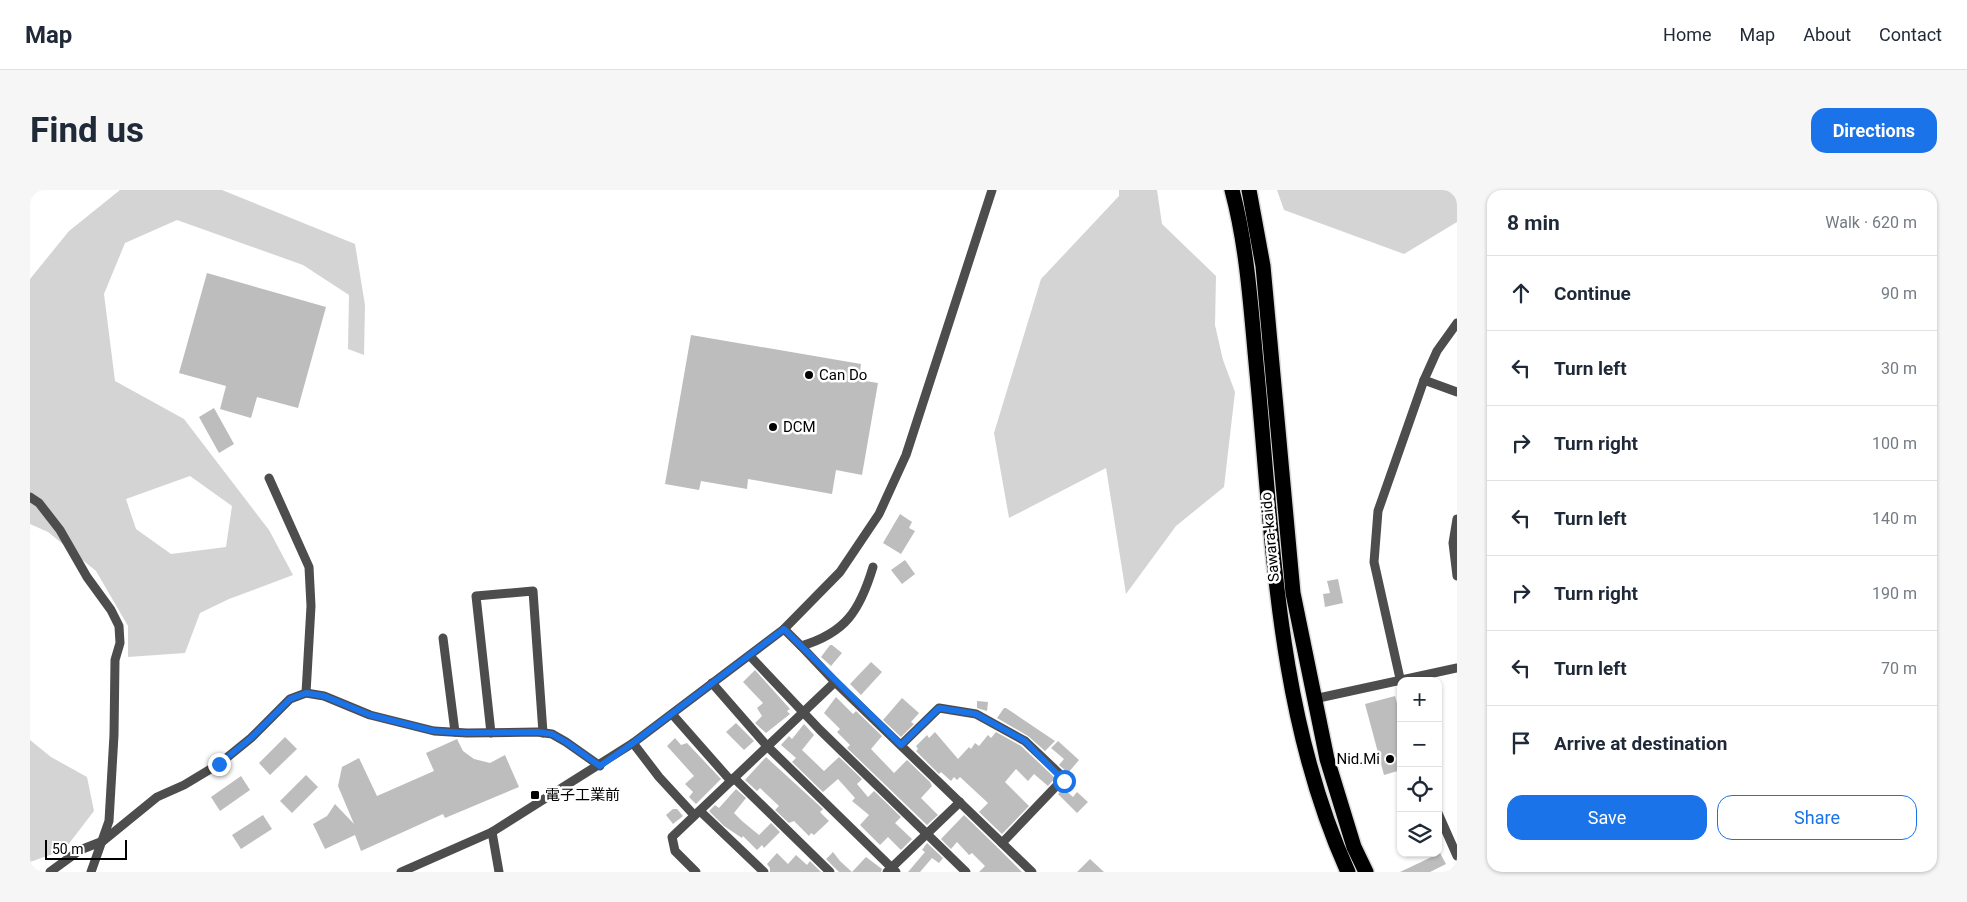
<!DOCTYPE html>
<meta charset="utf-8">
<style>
body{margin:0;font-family:Roboto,"Noto Sans JP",sans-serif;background:#f6f6f7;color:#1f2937}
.controls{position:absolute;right:15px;bottom:15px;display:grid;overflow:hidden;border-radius:10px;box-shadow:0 1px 4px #0004}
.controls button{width:45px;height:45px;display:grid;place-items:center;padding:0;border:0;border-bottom:1px solid #e0e1e3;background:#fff;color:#1f2937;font:25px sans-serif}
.scale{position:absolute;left:15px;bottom:12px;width:82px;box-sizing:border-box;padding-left:5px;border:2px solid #000;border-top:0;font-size:14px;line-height:18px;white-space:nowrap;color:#000;-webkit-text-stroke:4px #fff;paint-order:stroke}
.stop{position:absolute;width:15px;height:15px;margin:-11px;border:4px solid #1a73e8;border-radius:50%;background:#fff}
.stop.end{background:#1a73e8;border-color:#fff;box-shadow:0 1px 5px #0008}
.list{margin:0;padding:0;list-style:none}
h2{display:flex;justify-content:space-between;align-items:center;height:65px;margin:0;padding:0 20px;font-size:21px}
h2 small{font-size:16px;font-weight:400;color:#747a83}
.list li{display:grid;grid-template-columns:32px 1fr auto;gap:15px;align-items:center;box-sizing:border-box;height:75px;padding:0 20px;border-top:1px solid #e0e1e3}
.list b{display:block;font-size:19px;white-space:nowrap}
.list em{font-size:16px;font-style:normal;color:#747a83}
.actions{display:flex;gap:10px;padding:15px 20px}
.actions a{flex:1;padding:11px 0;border:1px solid #1a73e8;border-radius:15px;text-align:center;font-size:18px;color:#1a73e8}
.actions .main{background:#1a73e8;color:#fff}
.icon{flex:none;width:28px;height:28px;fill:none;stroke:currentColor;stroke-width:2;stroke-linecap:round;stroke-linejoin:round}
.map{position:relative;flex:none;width:1427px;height:682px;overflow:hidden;border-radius:15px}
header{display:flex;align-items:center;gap:30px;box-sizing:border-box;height:70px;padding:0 25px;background:#fff;border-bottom:1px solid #e0e1e3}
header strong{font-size:24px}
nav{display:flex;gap:28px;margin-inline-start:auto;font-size:18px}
.intro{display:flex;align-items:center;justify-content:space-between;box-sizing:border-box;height:120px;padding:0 30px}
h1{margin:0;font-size:35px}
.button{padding:12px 22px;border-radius:15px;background:#1a73e8;color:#fff;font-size:18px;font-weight:700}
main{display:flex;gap:30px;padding:0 30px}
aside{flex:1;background:#fff;border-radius:15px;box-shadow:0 1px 4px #0004}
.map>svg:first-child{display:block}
.green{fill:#d4d4d4;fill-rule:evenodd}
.building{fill:#bdbdbd}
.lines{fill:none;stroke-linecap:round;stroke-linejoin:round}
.highway-casing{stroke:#dbdbdb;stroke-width:18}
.minor{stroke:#4d4d4d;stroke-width:9}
.highway{stroke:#000;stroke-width:15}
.route{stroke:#1a73e8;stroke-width:6}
.poi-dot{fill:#000;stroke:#fff;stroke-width:2}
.labels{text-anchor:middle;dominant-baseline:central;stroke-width:5;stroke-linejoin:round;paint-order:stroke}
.poi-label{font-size:15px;fill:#000;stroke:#fff;text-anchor:start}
.street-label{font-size:15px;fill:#000;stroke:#fff}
</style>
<header>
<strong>Map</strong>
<nav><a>Home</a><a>Map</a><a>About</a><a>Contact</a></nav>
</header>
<div class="intro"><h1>Find us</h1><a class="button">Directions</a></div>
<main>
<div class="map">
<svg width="1427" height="682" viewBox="0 0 1427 682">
<rect width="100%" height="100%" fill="#fff"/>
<g class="green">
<path d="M90 0H192L325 54 335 115 334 165 318 159 319 105 273 75 147 30 95 53 74 104 85 191 154 229 239 340 263 385 199 409 170 423 155 463 98 467V436L66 381 18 342 0 334V89L39 41ZM160 286 202 316 196 357 141 364 106 339 96 309Z"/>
<polygon points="1089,0 1127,0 1132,34 1186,86 1185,135 1193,170 1205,202 1194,297 1146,336 1096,404 1076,278 979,328 964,243 1011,89 1089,6"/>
<polygon points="1247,0 1427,0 1427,32 1374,64 1254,20"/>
<polygon points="0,550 21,567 57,587 64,621 34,660 0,672"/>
</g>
<g class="building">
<polygon points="177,83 296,117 268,218 227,207 221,228 190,219 196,196 149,183"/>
<polygon points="661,145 831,174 829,190 848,193 832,285 806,280 802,304 718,289 717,299 671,291 669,300 635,294"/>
<polygon points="184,218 204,254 189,263 169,227"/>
<polygon points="870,324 882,332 879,338 885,341 871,364 853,353"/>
<polygon points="875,370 885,384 872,394 861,380"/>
<polygon points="1308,389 1313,413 1295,417 1293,404 1300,403 1297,391"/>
<polygon points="800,455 802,455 812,463 801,476 791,467"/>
<polygon points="841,472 852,482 831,505 820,494"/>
<polygon points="725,480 760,519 757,521 760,524 736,543 725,533 732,526 727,518 733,513 713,492"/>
<polygon points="1365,506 1371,527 1371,580 1354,585 1335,514"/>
<polygon points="806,507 823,524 826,521 852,546 841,559 864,583 877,570 900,592 902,596 891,608 908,625 897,635 817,558 820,555 807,542 810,539 794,523"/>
<polygon points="872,508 889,523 881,532 884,534 871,547 853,530"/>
<polygon points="947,511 958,512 957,521 947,518"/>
<polygon points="974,518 976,518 1025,551 1015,561 998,546 967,528"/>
<polygon points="706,533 724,551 714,560 696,542"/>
<polygon points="774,534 784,545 772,560 794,581 809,567 832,589 827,594 838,607 844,601 871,627 865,633 882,649 871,660 858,647 850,655 830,635 839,625 822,611 825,608 808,589 793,602 762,572 766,568 751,555 759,546 762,549"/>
<polygon points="905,542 928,569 939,557 941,559 945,553 949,556 958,545 961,548 966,542 991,556 1025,588 1018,596 1004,584 998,591 986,579 975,592 999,616 972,644 949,622 958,613 930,587 927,590 924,587 921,591 911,582 909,584 886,561 888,559 886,556 897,545 899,548"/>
<polygon points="255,547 267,559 240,585 229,573"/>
<polygon points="645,548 651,555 657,553 691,589 666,614 659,607 663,602 655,594 664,586 637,556"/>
<polygon points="427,549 433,561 444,569 460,573 475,565 489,597 415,628 413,624 331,661 325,645 295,659 283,634 297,626 305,614 324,634 308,596 312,577 329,568 347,606 404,581 396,563"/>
<polygon points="1028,551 1049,570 1038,583 1029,575 1034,569 1021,558"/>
<polygon points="736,567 793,619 790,622 799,631 784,645 781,643 779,646 764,631 759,633 745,620 749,616 730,598 727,601 715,590"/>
<polygon points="276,585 288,597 262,623 250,611"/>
<polygon points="211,586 220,600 190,621 181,607"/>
<polygon points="1033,598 1043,607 1047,602 1058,612 1047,623 1028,604"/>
<polygon points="706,599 716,608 704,623 712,631 729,645 741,633 750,642 734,658 732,655 727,660 713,646 712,648 694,636 679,621 685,615 689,618"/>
<polygon points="643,619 647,619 653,626 643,634 636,625"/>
<polygon points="233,625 242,639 211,659 202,645"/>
<polygon points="934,625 968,658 992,682 949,682 955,676 942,663 939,665 927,652 921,659 911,649"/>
<polygon points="897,653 913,668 909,673 902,668 890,682 878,682 895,662 892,660"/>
<polygon points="803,662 810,671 822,682 809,682 796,669"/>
<polygon points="747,663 758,674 766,665 777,675 780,671 791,682 740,682 740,678 737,674"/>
<polygon points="1410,663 1416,674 1400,682 1370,682"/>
<polygon points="836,667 852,679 851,682 822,682"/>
<polygon points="1060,669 1074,682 1047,682"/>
</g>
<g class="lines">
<defs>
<g id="highway">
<path d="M1202 0C1218 60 1221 122 1227 183 1243 350 1247 526 1318 682"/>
<polyline points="1219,0 1233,76 1263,403 1297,569 1324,657 1336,682"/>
</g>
</defs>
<use href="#highway" class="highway-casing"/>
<g class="minor">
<polyline points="1394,190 1427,202"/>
<polyline points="239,288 279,377 281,416 276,503"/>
<polyline points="0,307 9,313 30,340 57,387 81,420 89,436 90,453 85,470 84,545 79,631 61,682"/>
<polyline points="1427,329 1423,353 1427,386"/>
<path d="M754 439 771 456C816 443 830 420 843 377"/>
<polyline points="413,448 425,542"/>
<polyline points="771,456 805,492 1002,682"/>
<polyline points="720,466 790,540 936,682"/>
<polyline points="682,493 737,556 866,682"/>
<polyline points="1371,493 1344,372 1348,321 1394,190 1407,161 1427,133"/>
<polyline points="1284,509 1427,478"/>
<polyline points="642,524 701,591"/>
<polyline points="461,543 446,406 503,401 513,543"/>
<polyline points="603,553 629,587 664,625"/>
<polyline points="871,555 909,518 946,524 995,551 1034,588 972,653"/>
<polyline points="704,588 800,682"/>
<polyline points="670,621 734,682"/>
<polyline points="1408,623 1427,666"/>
<polyline points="462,642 469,682"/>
<polyline points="20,682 50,660 73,651 127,607 154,595 189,574 221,548 260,509 276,503 294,506 340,525 404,541 437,543 507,542 522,544 536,552 570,576"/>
<polyline points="371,682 462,642 603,553 754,439 810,382 849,324 876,265 962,0"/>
<polyline points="666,682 645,661 642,647 805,492"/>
<polyline points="857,682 930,612"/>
</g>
<use href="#highway" class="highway"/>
</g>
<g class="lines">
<polyline class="route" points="189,574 221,548 260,509 276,503 294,506 340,525 404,541 437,543 507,542 522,544 536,552 570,576 603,553 754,439 871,555 909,518 946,524 995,551 1034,591"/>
</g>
<g class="poi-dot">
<circle cx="779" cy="185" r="5"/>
<circle cx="743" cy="237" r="5"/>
<circle cx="1360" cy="569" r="5"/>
<rect x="500" y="600" width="10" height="10" rx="2.5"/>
</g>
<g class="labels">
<g class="poi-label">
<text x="789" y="185">Can Do</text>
<text x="753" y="237">DCM</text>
<text x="1350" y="569" text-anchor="end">Nid.Mi</text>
<text x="515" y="605">電子工業前</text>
</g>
<g class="street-label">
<text transform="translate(1240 347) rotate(-95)">Sawara-kaido</text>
</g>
</g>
</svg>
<div class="controls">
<button>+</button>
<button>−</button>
<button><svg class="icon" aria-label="locate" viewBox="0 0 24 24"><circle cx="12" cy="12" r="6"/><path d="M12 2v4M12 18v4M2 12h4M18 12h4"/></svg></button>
<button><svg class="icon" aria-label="layers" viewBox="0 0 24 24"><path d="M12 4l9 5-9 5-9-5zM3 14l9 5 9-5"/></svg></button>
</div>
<div class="scale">50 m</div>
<div class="stop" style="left:1034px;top:591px"></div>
<div class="stop end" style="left:189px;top:574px"></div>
</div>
<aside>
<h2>8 min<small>Walk · 620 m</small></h2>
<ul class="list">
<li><svg class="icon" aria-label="ahead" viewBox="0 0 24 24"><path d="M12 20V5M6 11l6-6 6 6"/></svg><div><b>Continue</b></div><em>90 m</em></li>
<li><svg class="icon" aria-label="left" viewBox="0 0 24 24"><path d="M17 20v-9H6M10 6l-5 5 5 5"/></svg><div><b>Turn left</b></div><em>30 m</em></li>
<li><svg class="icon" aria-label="right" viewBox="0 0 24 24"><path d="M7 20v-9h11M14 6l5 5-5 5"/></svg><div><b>Turn right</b></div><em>100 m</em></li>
<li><svg class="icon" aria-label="left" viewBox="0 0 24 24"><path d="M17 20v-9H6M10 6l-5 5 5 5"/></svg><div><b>Turn left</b></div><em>140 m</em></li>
<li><svg class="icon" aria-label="right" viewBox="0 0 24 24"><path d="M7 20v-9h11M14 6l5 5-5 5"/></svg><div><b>Turn right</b></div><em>190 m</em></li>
<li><svg class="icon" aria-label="left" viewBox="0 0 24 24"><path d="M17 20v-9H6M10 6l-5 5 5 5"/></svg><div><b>Turn left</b></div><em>70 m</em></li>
<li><svg class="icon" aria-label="arrive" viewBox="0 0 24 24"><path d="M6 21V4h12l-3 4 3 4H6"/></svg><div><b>Arrive at destination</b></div></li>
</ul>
<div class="actions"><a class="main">Save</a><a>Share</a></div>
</aside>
</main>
